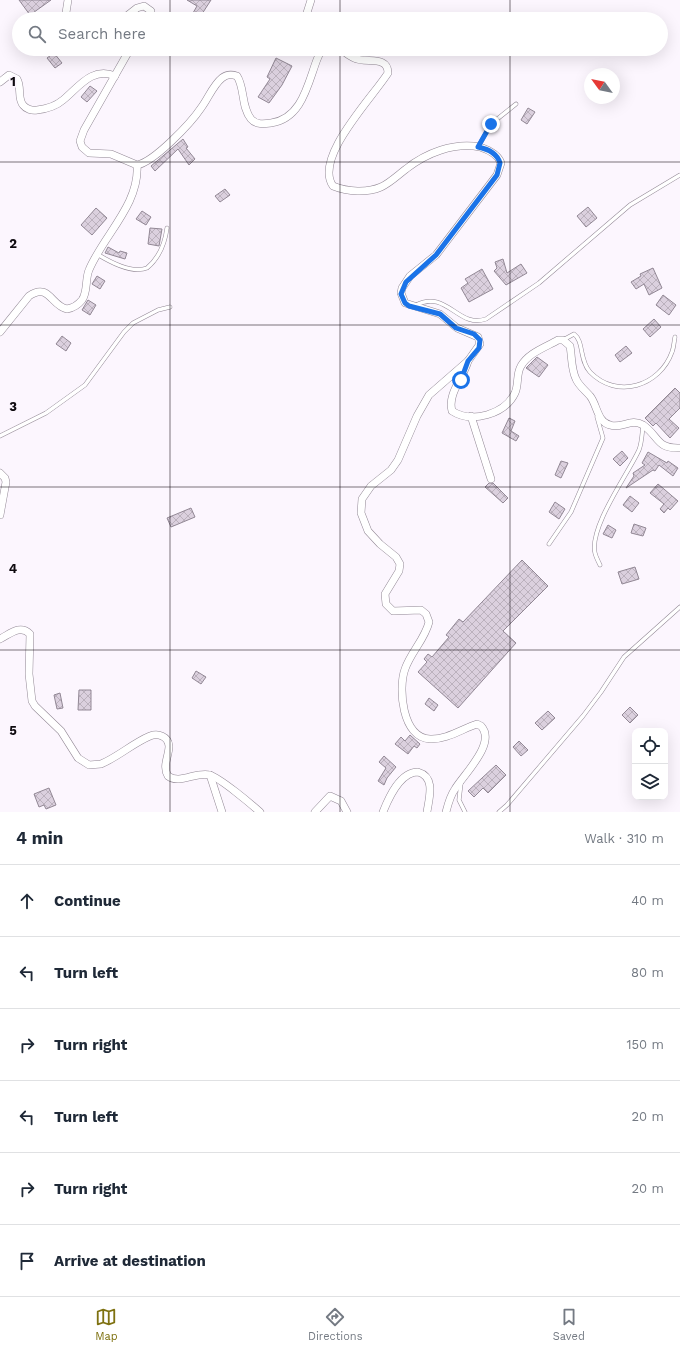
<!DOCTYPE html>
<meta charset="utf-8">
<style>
body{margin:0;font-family:"Work Sans",sans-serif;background:#f2f2f3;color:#1f2937}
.controls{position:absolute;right:12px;bottom:12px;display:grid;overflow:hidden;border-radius:8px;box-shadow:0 4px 16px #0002}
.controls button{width:36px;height:36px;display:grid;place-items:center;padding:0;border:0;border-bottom:1px solid #e0e1e3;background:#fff;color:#1f2937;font:20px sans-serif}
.compass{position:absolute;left:584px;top:68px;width:36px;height:36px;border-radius:50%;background:#fff;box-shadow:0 4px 16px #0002;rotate:303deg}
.stop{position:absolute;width:12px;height:12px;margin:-9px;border:3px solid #1a73e8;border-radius:50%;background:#fff}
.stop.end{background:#1a73e8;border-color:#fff;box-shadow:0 1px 4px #0008}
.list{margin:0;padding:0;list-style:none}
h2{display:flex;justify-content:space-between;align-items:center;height:52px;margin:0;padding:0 16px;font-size:17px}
h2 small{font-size:13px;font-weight:400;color:#747a83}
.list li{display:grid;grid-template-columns:26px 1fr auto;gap:12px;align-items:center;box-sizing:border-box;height:72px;padding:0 16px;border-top:1px solid #e0e1e3}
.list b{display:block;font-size:15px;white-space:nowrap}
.list em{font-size:13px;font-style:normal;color:#747a83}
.icon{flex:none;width:22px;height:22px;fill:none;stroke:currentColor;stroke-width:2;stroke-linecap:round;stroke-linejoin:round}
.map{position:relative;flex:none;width:680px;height:812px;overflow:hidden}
.search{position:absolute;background:#fff;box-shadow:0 4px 16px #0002;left:12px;right:12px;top:12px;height:44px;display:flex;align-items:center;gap:10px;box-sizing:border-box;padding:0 14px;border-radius:22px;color:#747a83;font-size:15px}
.sheet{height:484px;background:#fff}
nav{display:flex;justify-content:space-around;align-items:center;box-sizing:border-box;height:56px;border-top:1px solid #e0e1e3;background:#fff;font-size:11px;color:#747a83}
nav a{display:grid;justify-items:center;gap:2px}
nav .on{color:#7e7110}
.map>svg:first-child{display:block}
.building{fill:url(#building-cross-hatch);stroke:#928895}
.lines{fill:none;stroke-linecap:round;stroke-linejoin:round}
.lane-casing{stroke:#928895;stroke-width:4.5}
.street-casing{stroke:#928895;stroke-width:8}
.lane{stroke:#fff;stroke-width:3.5}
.street{stroke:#fff;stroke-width:7}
.route{stroke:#1a73e8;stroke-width:5}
.grid{fill:none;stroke:#0e0a0f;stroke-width:1;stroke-opacity:0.55}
.grid-label{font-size:13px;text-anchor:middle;font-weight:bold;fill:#0e0a0f;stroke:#fcf6fe;stroke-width:3.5;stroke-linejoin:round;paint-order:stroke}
</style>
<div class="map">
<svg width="680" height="812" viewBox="0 0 680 812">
<defs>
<pattern id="building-cross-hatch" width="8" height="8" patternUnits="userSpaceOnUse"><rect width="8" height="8" fill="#dbd0de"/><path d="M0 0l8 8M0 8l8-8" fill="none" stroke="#bbb1bd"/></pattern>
</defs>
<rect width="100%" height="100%" fill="#fcf6fe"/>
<g class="building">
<polygon points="19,0 51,0 30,15"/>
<polygon points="187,0 211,0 200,17 193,13 197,6"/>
<polygon points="54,53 62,63 55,68 47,58"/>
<polygon points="276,58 292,66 282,85 269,103 258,97 270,79 267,77"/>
<polygon points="90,86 97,91 87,102 81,97"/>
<polygon points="528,108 535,112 527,124 521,120"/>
<polygon points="183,139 188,147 186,148 195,159 189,165 178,149 155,171 151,166"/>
<polygon points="225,189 230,195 220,202 215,196"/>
<polygon points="588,207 597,218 586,227 577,216"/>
<polygon points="96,208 107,218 92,235 81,225"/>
<polygon points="142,211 151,217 146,225 136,219"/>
<polygon points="150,228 162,229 159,246 148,244"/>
<polygon points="108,247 119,253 120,251 127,253 125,259 105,253"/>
<polygon points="503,259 507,273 521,264 527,273 506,285 494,271 497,268 495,262"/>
<polygon points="653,268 662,288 649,295 644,284 636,289 631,282 641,276 640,274"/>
<polygon points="482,269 493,289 469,302 461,288 468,283 465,279"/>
<polygon points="97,276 105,281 100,289 92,284"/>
<polygon points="663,295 676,305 669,315 656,305"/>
<polygon points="88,300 96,305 90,315 82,310"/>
<polygon points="654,319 661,327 650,337 643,329"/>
<polygon points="62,336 71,343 66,351 56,344"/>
<polygon points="626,346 632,353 620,362 615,355"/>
<polygon points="537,357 548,365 539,377 526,368"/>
<polygon points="675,388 680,393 680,408 669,419 679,428 670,438 656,423 653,426 645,418"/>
<polygon points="509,418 515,421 511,431 519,436 516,441 502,433"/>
<polygon points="622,451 628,458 620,466 613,459"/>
<polygon points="648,452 667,463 668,461 678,468 673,476 659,465 655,471 653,470 626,488 634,476 633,473 645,465 642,463"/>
<polygon points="561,461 568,463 561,478 555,475"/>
<polygon points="489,483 493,483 508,498 503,503 485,487"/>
<polygon points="658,484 678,501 670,510 668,508 664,513 660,509 664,504 650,493"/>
<polygon points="630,496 639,503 632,512 623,505"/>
<polygon points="555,502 565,509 559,519 549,512"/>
<polygon points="191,508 195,517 171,527 167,518"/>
<polygon points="634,524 646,528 643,536 631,533"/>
<polygon points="608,525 616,530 612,538 603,534"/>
<polygon points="522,560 548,586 503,631 516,643 458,708 418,672 427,662 424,659 428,654 432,657 449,637 446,635 459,619 463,622"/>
<polygon points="635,567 639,579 622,584 618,572"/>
<polygon points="196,671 206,677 201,684 192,678"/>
<polygon points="79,690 91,690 91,710 78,710"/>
<polygon points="60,693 63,708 57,709 54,695"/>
<polygon points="429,698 438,705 434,711 425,704"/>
<polygon points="630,707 638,715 630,723 622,715"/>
<polygon points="548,711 555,718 542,730 535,723"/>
<polygon points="410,735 420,744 417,748 414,746 408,754 395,744 401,737 405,741"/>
<polygon points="519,741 528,750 521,756 513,747"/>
<polygon points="384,756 396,767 387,778 384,785 378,781 386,768 379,762"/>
<polygon points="496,765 506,775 488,793 483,788 474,797 468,791"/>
<polygon points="49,788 56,805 46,809 44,805 39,807 34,794"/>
</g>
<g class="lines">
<defs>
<g id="lane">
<polyline points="478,147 491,124 516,104"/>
<path d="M97 254C110 262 132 274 147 268 159 258 165 243 167 228"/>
<path d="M416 305C447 289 458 329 486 319L539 283 630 205 680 175"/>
<path d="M563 340 574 334C584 341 579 360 590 372 617 400 660 386 672 352 674 347 674 341 675 337"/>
<polyline points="0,436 46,413 85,385 124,332 133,323 158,310 170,307"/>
<polyline points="549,544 571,512 603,438 597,417"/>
<path d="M600 565C598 561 596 557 595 553 589 527 628 474 639 450 642 442 642 434 643 425"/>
<polyline points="461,783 459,800 465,812"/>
<polyline points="499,812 507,805 583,716 601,692 624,657 680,607"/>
</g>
<g id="street">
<polyline points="65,19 68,0"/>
<polyline points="123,19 137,8 144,6 151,11 149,19"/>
<polyline points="305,19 311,0"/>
<path d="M130 49 84 130 80 141 82 147 89 153 111 154 137 165C154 162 191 123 201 108 208 99 213 85 222 78 227 74 231 74 237 76 245 88 241 107 251 119 256 125 264 124 271 123 300 119 307 88 315 65 317 59 319 53 323 49"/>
<path d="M340 49C345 52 349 56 354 58 366 64 388 55 388 73 373 97 313 158 333 186 348 192 367 193 381 187 390 183 398 175 406 169 426 153 454 142 480 147 489 150 498 154 501 163L497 175 436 255 410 276 402 288 401 293 405 303 440 314 457 328 478 337 480 344 468 361 429 395 417 416 398 460 391 470 371 486 362 499 361 513 368 531 380 544 396 557 400 564 399 571 385 594 386 604 393 611 421 610 426 614 429 622C425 639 411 652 405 669 398 688 402 738 430 739 446 740 462 729 477 724L481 726C497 743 464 774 455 789 450 796 448 804 446 812"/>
<path d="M0 82 9 75 17 79C22 87 17 98 23 105 26 109 32 111 37 110 46 109 56 106 63 100 78 88 92 66 115 76"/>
<path d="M0 332 29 296C49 282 51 306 67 309 73 308 78 305 82 300 88 292 85 279 89 270 103 236 140 204 137 165"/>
<path d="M468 361C464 377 447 394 452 411 472 424 505 414 515 393 519 384 516 374 521 366 528 353 546 347 558 340H563L570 346C572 357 571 369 576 379 579 386 585 390 590 396 597 404 597 422 610 425 621 429 631 418 643 425 659 436 656 449 680 448"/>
<polyline points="471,416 491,479"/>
<polyline points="0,473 5,478 6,482 0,515"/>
<path d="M0 639C10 634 20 624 30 634L29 674 32 701 35 706 61 731 78 758 89 765 101 764C118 757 133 743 150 736 158 733 168 736 169 746 169 756 162 766 168 776 180 785 196 771 210 775 220 778 251 804 260 812"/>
<polyline points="210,775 222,812"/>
<polyline points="315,812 330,796 341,801 347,812"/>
<path d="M383 812C389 797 400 772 418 772 436 777 429 798 427 812"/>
</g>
</defs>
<use href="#lane" class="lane-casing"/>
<use href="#street" class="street-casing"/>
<use href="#lane" class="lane"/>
<use href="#street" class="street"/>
</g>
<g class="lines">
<path class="route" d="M461 380 468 361 479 348 480 340 474 334 456 328 440 314 409 306 405 303 401 294 406 282 436 255 497 175 500 163C497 153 488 149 478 147L491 124"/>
</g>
<path class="grid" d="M170 0V19M340 0V19M510 0V19M170 49V812M340 49V812M510 49V812M0 162H680M0 325H680M0 487H680M0 650H680"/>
<g class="grid-label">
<text x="13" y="86">1</text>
<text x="13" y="248">2</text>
<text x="13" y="411">3</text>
<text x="13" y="573">4</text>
<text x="13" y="735">5</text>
</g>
</svg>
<div class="controls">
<button><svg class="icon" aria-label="locate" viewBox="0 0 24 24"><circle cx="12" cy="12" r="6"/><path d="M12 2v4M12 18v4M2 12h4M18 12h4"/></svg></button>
<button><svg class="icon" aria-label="layers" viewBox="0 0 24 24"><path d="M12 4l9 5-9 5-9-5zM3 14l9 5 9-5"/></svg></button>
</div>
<svg class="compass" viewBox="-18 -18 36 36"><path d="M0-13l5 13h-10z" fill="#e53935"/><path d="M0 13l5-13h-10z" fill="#747a83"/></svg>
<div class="stop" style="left:461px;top:380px"></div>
<div class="stop end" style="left:491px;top:124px"></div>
<div class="search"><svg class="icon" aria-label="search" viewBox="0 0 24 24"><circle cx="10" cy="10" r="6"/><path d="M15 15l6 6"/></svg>Search here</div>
</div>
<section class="sheet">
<h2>4 min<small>Walk · 310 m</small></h2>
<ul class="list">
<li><svg class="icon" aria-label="ahead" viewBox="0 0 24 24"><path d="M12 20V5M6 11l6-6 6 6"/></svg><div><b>Continue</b></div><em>40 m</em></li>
<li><svg class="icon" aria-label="left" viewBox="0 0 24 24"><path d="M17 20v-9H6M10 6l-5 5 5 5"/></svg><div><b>Turn left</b></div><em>80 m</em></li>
<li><svg class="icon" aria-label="right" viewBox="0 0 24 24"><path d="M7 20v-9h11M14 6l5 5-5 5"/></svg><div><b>Turn right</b></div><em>150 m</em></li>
<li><svg class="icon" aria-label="left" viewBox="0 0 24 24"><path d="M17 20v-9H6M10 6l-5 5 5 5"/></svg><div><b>Turn left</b></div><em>20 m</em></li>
<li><svg class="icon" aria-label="right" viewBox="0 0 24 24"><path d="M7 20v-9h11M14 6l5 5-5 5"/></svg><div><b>Turn right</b></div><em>20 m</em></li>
<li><svg class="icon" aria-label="arrive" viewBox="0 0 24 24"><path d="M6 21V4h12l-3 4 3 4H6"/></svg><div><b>Arrive at destination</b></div></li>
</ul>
</section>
<nav>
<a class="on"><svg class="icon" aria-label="map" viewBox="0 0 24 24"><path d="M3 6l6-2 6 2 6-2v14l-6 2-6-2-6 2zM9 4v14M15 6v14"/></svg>Map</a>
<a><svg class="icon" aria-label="directions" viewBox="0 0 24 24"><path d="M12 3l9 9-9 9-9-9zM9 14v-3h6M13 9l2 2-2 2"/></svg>Directions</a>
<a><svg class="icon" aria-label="saved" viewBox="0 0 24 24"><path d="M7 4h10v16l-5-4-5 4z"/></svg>Saved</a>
</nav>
